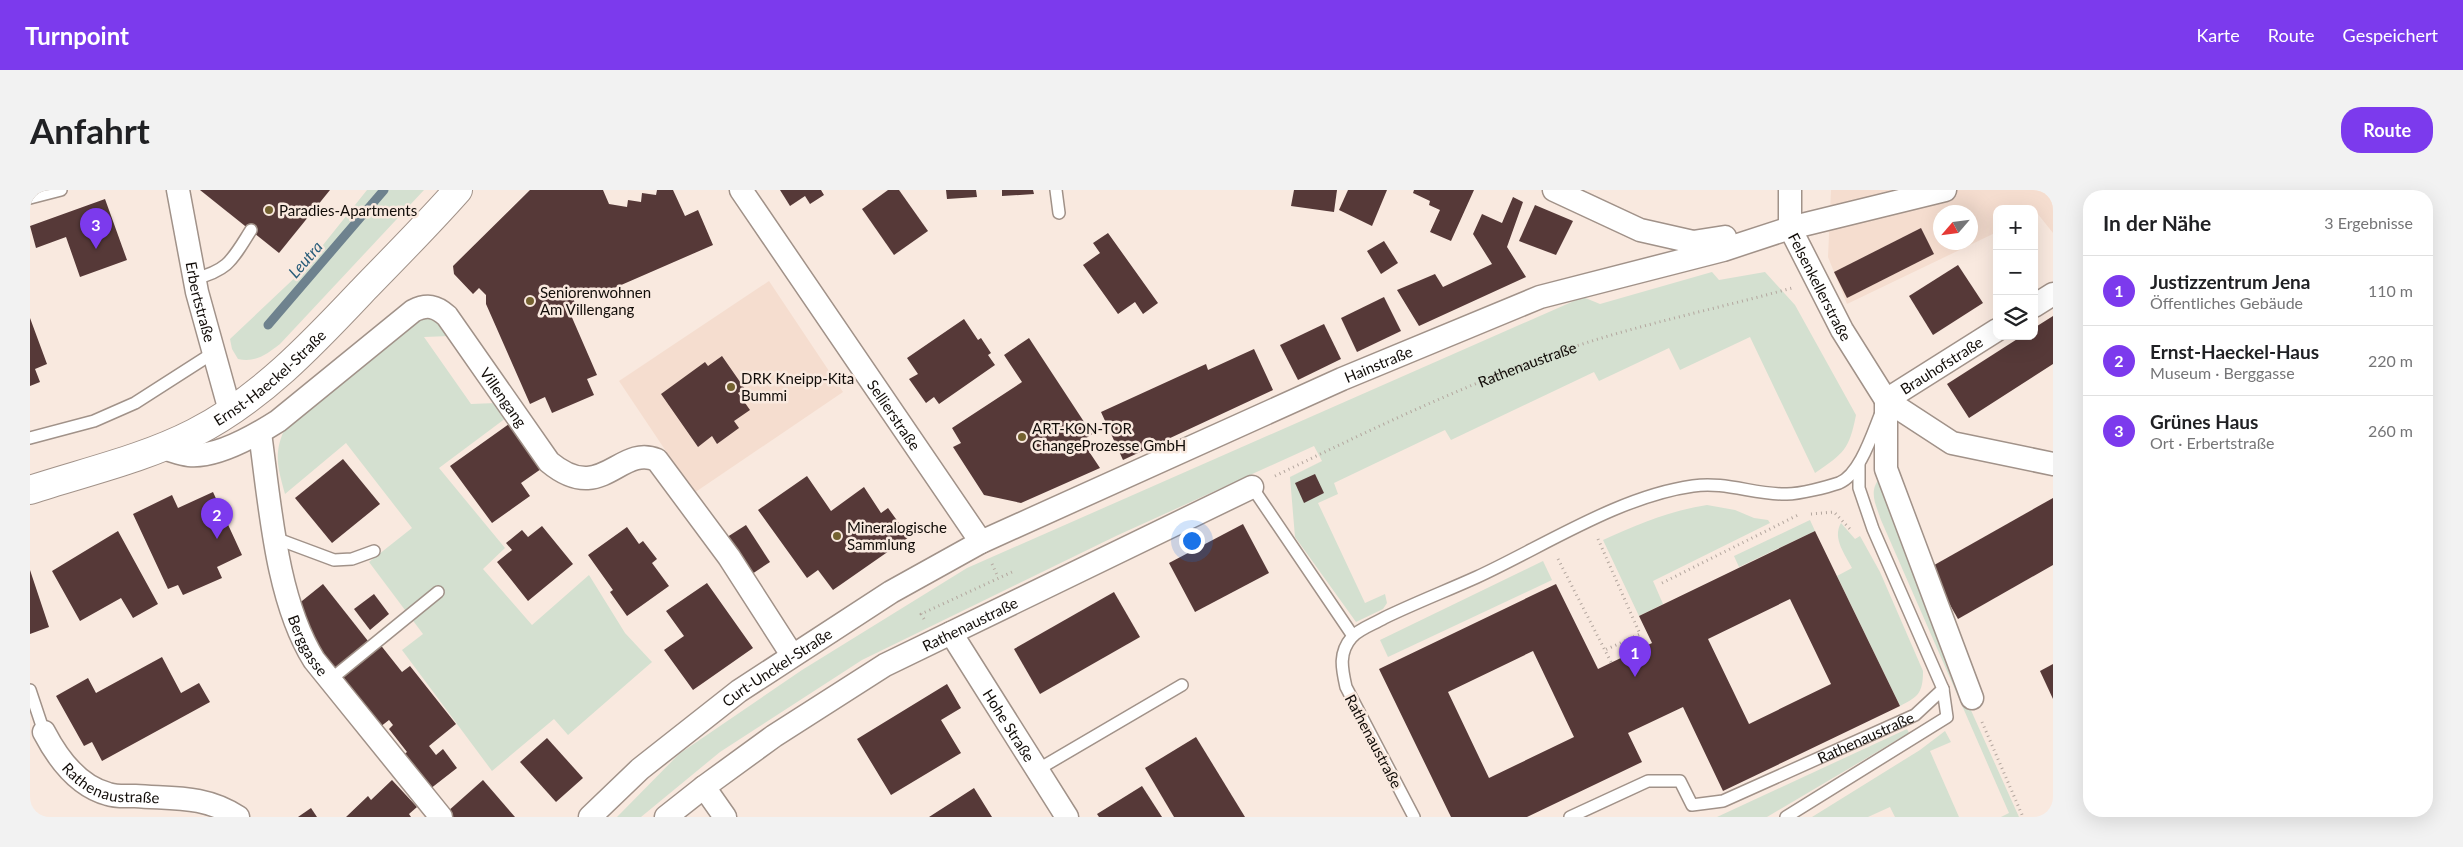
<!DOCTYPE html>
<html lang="de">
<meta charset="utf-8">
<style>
body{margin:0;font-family:Lato,sans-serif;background:#f2f2f2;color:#202124}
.controls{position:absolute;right:15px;top:15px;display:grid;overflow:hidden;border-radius:10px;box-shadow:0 5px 20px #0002}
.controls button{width:45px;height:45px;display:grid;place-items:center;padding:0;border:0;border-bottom:1px solid #e0e0e0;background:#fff;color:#202124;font:25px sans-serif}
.compass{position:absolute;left:1903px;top:15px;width:45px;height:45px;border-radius:50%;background:#fff;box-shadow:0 5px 20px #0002;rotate:242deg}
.you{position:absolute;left:1161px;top:350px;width:18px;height:18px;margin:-12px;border:4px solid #fff;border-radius:50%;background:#1a73e8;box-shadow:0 0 0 8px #1a73e833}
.badge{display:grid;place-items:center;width:32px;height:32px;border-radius:50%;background:#7c3aed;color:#fff;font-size:16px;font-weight:700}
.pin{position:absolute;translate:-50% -41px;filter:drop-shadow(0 1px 2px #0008)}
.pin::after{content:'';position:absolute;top:26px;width:18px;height:15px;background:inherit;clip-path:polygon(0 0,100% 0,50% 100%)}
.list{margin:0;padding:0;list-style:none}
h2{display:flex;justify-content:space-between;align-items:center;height:65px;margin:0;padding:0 20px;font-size:21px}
h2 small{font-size:16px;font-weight:400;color:#757577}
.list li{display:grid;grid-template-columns:32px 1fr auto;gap:15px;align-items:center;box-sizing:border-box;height:70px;padding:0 20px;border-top:1px solid #e0e0e0}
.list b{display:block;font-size:19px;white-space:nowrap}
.list p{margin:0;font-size:16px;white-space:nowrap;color:#757577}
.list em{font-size:16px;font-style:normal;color:#757577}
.icon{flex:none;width:28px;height:28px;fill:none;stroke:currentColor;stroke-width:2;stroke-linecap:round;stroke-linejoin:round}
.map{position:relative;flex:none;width:2023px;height:627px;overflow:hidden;border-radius:20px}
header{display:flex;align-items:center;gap:30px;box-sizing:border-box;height:70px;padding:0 25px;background:#7c3aed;color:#fff}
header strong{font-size:24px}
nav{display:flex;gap:28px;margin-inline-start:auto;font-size:18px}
.intro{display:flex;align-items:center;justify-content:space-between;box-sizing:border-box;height:120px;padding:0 30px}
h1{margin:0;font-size:35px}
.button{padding:12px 22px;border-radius:20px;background:#7c3aed;color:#fff;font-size:18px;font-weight:700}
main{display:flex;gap:30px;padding:0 30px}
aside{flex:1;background:#fff;border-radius:20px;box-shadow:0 5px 20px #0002}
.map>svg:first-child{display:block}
.built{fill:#f5ddcf;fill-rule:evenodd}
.green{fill:#d4e0d0}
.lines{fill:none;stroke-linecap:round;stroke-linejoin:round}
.stream{stroke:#6e828e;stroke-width:9}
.building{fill:#563938;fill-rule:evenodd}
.service-casing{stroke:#a19289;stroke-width:14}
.minor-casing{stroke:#a19289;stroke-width:25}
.secondary-casing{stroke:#a19289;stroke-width:30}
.path{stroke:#b3a69e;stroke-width:3;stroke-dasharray:1 4;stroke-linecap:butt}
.service{stroke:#fff;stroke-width:11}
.minor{stroke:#fff;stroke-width:22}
.secondary{stroke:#fff;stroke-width:28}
.poi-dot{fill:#746230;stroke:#f9e9df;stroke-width:2}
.labels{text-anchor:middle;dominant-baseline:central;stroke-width:5;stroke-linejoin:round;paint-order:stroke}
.poi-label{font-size:15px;fill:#120d09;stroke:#f9e9df;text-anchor:start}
.street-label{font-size:15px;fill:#120d09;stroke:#f9e9df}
.water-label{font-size:16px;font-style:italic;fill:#285d7a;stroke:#f9e9df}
</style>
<header>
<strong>Turnpoint</strong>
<nav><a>Karte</a><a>Route</a><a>Gespeichert</a></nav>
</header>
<div class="intro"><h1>Anfahrt</h1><a class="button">Route</a></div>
<main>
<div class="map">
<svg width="2023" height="627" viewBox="0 0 2023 627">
<rect width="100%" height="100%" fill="#f9e9df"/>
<g class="built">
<path d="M1801 0H2023V43L2007 23H2004V19H1967V42L1817 114 1798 67ZM1910 22H1940V52H1910Z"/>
<polygon points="739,91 813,202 664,303 589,191"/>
</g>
<g class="green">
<path d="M337 0H394L250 154C237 164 226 173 208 169L202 159 200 149 273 80Z"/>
<path d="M1682 82 1689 90 1735 82 1765 115 1826 225C1819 260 1814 263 1785 283L1720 147 1650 180 1639 158 1569 191 1564 182 1421 250 1415 240 1304 293 1308 304 1288 313 1335 413 1355 404 1357 413 1353 419 1326 432 1265 347 1260 287 1292 271 1284 256 1086 346 832 470 690 562 611 627H587L649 564 772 480 937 378 1553 107 1570 114Z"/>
<path d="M388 127 407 129 420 146 394 147 441 214 466 213 476 228 409 278 475 358 453 379 502 435 559 385 595 443 622 472 538 545 524 529 462 581 372 460 393 444 339 372 382 338 316 253 255 304C248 278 243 264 255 238Z"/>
<path d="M1850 288 1917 467 1989 627H1971L1979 623 1851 330C1846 315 1838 301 1850 288Z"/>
<path d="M1677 315 1705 320 1724 328 1738 330 1740 333 1623 391 1633 414 1609 426 1573 350C1608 334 1639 321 1677 315Z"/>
<polygon points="1780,330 1785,341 1709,377 1704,366"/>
<path d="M1811 333 1825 349 1830 346 1850 382 1893 481C1893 503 1888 507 1870 516L1807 386 1822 378C1815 364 1802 348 1811 333Z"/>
<polygon points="1513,371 1522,390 1358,467 1350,450"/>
<polygon points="1877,539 1879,543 1737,627 1687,627"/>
<polygon points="1915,541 1921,552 1900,561 1929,627 1865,627 1860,617 1838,627 1782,627 1890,560"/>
</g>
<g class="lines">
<polyline class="stream" points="238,135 354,0"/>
</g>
<g class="building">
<polygon points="170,0 300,0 249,63"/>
<polygon points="500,0 573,0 579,14 597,17 598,10 611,12 612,3 626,5 627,0 643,0 655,26 668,20 683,55 559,109 555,100 542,106 545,113 537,116 567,185 557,189 564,205 522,223 515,207 500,214 456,114 456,105 449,98 443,104 424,84 423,76"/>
<polygon points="750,0 791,0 794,5 780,14 775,6 760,16"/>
<polygon points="858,0 869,0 898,41 864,65 832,19"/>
<polygon points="916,0 946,0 947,7 917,9"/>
<polygon points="972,0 1003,0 1004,4 972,6"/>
<polygon points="1264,0 1307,0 1304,22 1261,16"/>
<polygon points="1318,0 1357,0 1342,36 1309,20"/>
<polygon points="1384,0 1444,0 1421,51 1400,42 1410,20 1399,15 1400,11 1383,3"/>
<polygon points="1483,7 1493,12 1477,57 1496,87 1389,136 1367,100 1405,84 1413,97 1462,74 1443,44 1452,24 1472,33"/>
<polygon points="75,9 97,70 50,87 36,47 6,58 0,36"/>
<polygon points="1505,15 1543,31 1526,65 1489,51"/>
<polygon points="1891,38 1904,64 1817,108 1804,82"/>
<polygon points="1078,43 1128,113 1113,124 1105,112 1088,124 1053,75 1070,63 1063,53"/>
<polygon points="1354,51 1368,73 1351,84 1337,61"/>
<polygon points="1928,75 1953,113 1903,145 1879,106"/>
<polygon points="1354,107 1371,141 1327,162 1311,128"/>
<polygon points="2023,126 2023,174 1939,228 1917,194 1992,146 2004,146 2004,138"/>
<polygon points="0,128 17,174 5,179 10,192 0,196"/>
<polygon points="934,129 948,150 951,148 961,163 958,165 965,175 909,214 904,207 896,213 879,189 888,184 877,168"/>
<polygon points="1294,134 1311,169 1268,190 1250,155"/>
<polygon points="999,148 1062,244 1052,251 1070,278 991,313 954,305 923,257 931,253 922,238 992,192 974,165"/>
<polygon points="1224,159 1243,200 1093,270 1071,222 1176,174 1178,180"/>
<polygon points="692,166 715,199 708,203 720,220 704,231 709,238 687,254 682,246 668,257 631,204 675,172 678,176"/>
<polygon points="479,234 511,279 491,293 500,306 462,333 420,276"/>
<polygon points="313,269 350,314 302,353 265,308"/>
<polygon points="1285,284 1294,303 1274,313 1265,293"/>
<polygon points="777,286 801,321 834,297 851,323 858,318 879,347 803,400 788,380 777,388 728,320"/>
<polygon points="183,302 212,365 187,377 192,388 153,405 148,395 138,399 103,324 142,305 148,318"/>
<polygon points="2023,308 2023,375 1928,429 1899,378"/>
<polygon points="1213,334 1239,383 1165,422 1139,373"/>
<polygon points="716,335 740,372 719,386 694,349"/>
<polygon points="512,336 543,374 498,411 467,372 482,360 476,353 492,340 498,347"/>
<polygon points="597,337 609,354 613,351 627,369 622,373 639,396 597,426 580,402 583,400 558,365"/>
<polygon points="88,341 128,414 103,428 91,408 50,431 22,381"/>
<path d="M1785 341 1870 516 1693 601 1653 517 1598 543 1612 572 1497 627H1421L1349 479 1526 394 1568 479 1622 453 1609 426ZM1760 409 1801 494 1719 534 1678 449ZM1503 461 1544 547 1459 588 1418 502Z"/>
<polygon points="0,380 19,437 0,444"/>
<polygon points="677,393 723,458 663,500 634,460 654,446 636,421"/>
<polygon points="293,394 338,451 305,478 265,427 267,415"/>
<polygon points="1084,402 1110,447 1010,504 984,459"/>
<polygon points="344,404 359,424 340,440 324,419"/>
<polygon points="349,453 372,482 380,476 426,534 399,556 406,565 413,559 427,578 400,599 373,565 377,562 359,539 363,535 359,530 350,537 309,486"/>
<polygon points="132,467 151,503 169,493 180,512 72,571 62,552 54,556 26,506 58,488 66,503"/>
<polygon points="2023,474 2023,509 2010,481"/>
<polygon points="917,494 931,518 911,530 931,563 861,605 827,549"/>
<polygon points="1166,547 1215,627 1144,627 1115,578"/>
<polygon points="517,548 553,588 526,612 490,572"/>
<polygon points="362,590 387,617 379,624 381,627 316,627 338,606 341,610"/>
<polygon points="453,590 485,627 421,627 417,622"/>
<polygon points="1112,596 1132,627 1069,627 1067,624"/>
<polygon points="944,598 962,627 899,627 927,609"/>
<polygon points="281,618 287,627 268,627"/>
</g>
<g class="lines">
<defs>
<g id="service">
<polyline points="1026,0 1029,23"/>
<polyline points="0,8 31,0"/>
<path d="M164 89C199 80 202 70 221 40"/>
<polyline points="0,248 64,231 105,213 183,163"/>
<polyline points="1222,297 1323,446"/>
<polyline points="245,348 304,370 322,369 344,361"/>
<polyline points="300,490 408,402"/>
<polyline points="0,500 14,542"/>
<polyline points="1007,580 1152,495"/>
<path d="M1384 627 1316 497C1312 479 1308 463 1322 447 1329 439 1344 434 1354 428 1385 413 1416 401 1447 387 1514 356 1590 306 1663 296 1695 291 1726 305 1757 304 1770 304 1797 297 1809 293 1830 285 1843 242 1851 223"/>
<path id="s2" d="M1540 627 1618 591H1650L1662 615 1693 611 1885 525 1913 499 1843 339 1829 298V275"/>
<polyline points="1756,627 1917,527 1913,499"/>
</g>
<g id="minor">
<path id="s3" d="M148 0 167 102 200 221"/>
<path id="s4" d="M711 0 951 352"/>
<polyline points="1524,0 1610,40 1663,52 1695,47"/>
<path id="s5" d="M1760 0V38L1812 140 1856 210 1922 253 2023 274"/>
<polyline points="2004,116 2023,104"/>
<path id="s6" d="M230 243C240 314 246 409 284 470L411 627"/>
<path id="s7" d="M132 258C141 260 150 264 159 265 186 268 226 245 248 231L383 121C397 114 406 116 417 126L519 272C572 316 589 254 627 270L699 367 762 465"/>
<path id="s8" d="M921 443 1037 627"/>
<path id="s9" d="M1942 508 1856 279V210L1967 140"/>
<path id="s10" d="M14 542C27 567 48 596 78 604 86 607 96 606 105 606 144 609 174 605 208 627"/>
<polyline points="674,597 695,627"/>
<path id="s11" d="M560 627 610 579 709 501 861 402 951 352 1312 189 1510 107 1693 60 1760 38 1915 0"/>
<path id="s12" d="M636 627 674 597 744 546 855 475 1222 297"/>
</g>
<g id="secondary">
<path id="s13" d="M0 300C55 282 113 269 164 243 231 209 284 152 334 99 366 66 398 34 428 0"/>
</g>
</defs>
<use href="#service" class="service-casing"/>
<use href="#minor" class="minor-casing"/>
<use href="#secondary" class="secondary-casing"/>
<g class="path">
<path id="s1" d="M1245 286C1350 235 1454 185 1565 150 1630 130 1697 116 1762 98"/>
<polyline points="1781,324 1804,322 1820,339"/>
<polyline points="1568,349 1610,444 1575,460"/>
<polyline points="1528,369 1581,472"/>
<polyline points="962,374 968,387"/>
<polyline points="1632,393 1768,325"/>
<polyline points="894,429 891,424 982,382"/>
<polyline points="1952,532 1993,627"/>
</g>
<use href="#service" class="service"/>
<use href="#minor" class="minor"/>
<use href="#secondary" class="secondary"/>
</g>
<g class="poi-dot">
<circle cx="239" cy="20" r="5"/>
<circle cx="500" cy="111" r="5"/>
<circle cx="701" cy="197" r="5"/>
<circle cx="992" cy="247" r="5"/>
<circle cx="807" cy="346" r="5"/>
</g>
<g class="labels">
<g class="poi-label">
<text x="249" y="20">Paradies-Apartments</text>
<text x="510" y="102">Seniorenwohnen<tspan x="510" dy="17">Am Villengang</tspan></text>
<text x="711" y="188">DRK Kneipp-Kita<tspan x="711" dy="17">Bummi</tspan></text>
<text x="1002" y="238">ART-KON-TOR<tspan x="1002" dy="17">ChangeProzesse GmbH</tspan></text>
<text x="817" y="337">Mineralogische<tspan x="817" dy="17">Sammlung</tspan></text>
</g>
<g class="street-label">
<text stroke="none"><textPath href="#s5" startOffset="104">Felsenkellerstraße</textPath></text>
<text stroke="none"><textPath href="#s3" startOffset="114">Erbertstraße</textPath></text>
<text stroke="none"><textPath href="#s11" startOffset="915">Hainstraße</textPath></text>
<text stroke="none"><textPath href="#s1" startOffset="276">Rathenaustraße</textPath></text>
<text stroke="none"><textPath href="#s9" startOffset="379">Brauhofstraße</textPath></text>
<text stroke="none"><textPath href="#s13" startOffset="268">Ernst-Haeckel-Straße</textPath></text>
<text stroke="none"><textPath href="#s7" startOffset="435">Villengang</textPath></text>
<text stroke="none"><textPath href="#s4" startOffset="272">Sellierstraße</textPath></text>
<text stroke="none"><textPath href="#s12" startOffset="361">Rathenaustraße</textPath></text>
<text stroke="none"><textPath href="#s6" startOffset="219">Berggasse</textPath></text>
<text stroke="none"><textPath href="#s11" startOffset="240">Curt-Unckel-Straße</textPath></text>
<text stroke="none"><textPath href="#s8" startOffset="109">Hohe Straße</textPath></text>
<text stroke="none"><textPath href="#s2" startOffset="332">Rathenaustraße</textPath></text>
<text transform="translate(1344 551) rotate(62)">Rathenaustraße</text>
<text stroke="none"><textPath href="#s10" startOffset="91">Rathenaustraße</textPath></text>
</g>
<g class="water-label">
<text transform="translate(275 69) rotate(-49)">Leutra</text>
</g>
</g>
</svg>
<div class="controls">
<button>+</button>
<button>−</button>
<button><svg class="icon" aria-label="layers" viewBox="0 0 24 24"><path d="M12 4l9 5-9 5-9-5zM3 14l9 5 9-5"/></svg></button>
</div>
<svg class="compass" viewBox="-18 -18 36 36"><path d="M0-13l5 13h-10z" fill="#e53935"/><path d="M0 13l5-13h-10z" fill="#757577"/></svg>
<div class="you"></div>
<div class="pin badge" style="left:1605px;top:487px">1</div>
<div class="pin badge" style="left:187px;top:349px">2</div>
<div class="pin badge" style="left:66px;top:59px">3</div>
</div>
<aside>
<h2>In der Nähe<small>3 Ergebnisse</small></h2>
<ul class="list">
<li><span class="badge">1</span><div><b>Justizzentrum Jena</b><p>Öffentliches Gebäude</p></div><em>110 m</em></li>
<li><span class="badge">2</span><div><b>Ernst-Haeckel-Haus</b><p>Museum · Berggasse</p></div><em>220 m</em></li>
<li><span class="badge">3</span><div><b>Grünes Haus</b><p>Ort · Erbertstraße</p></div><em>260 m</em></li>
</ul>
</aside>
</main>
